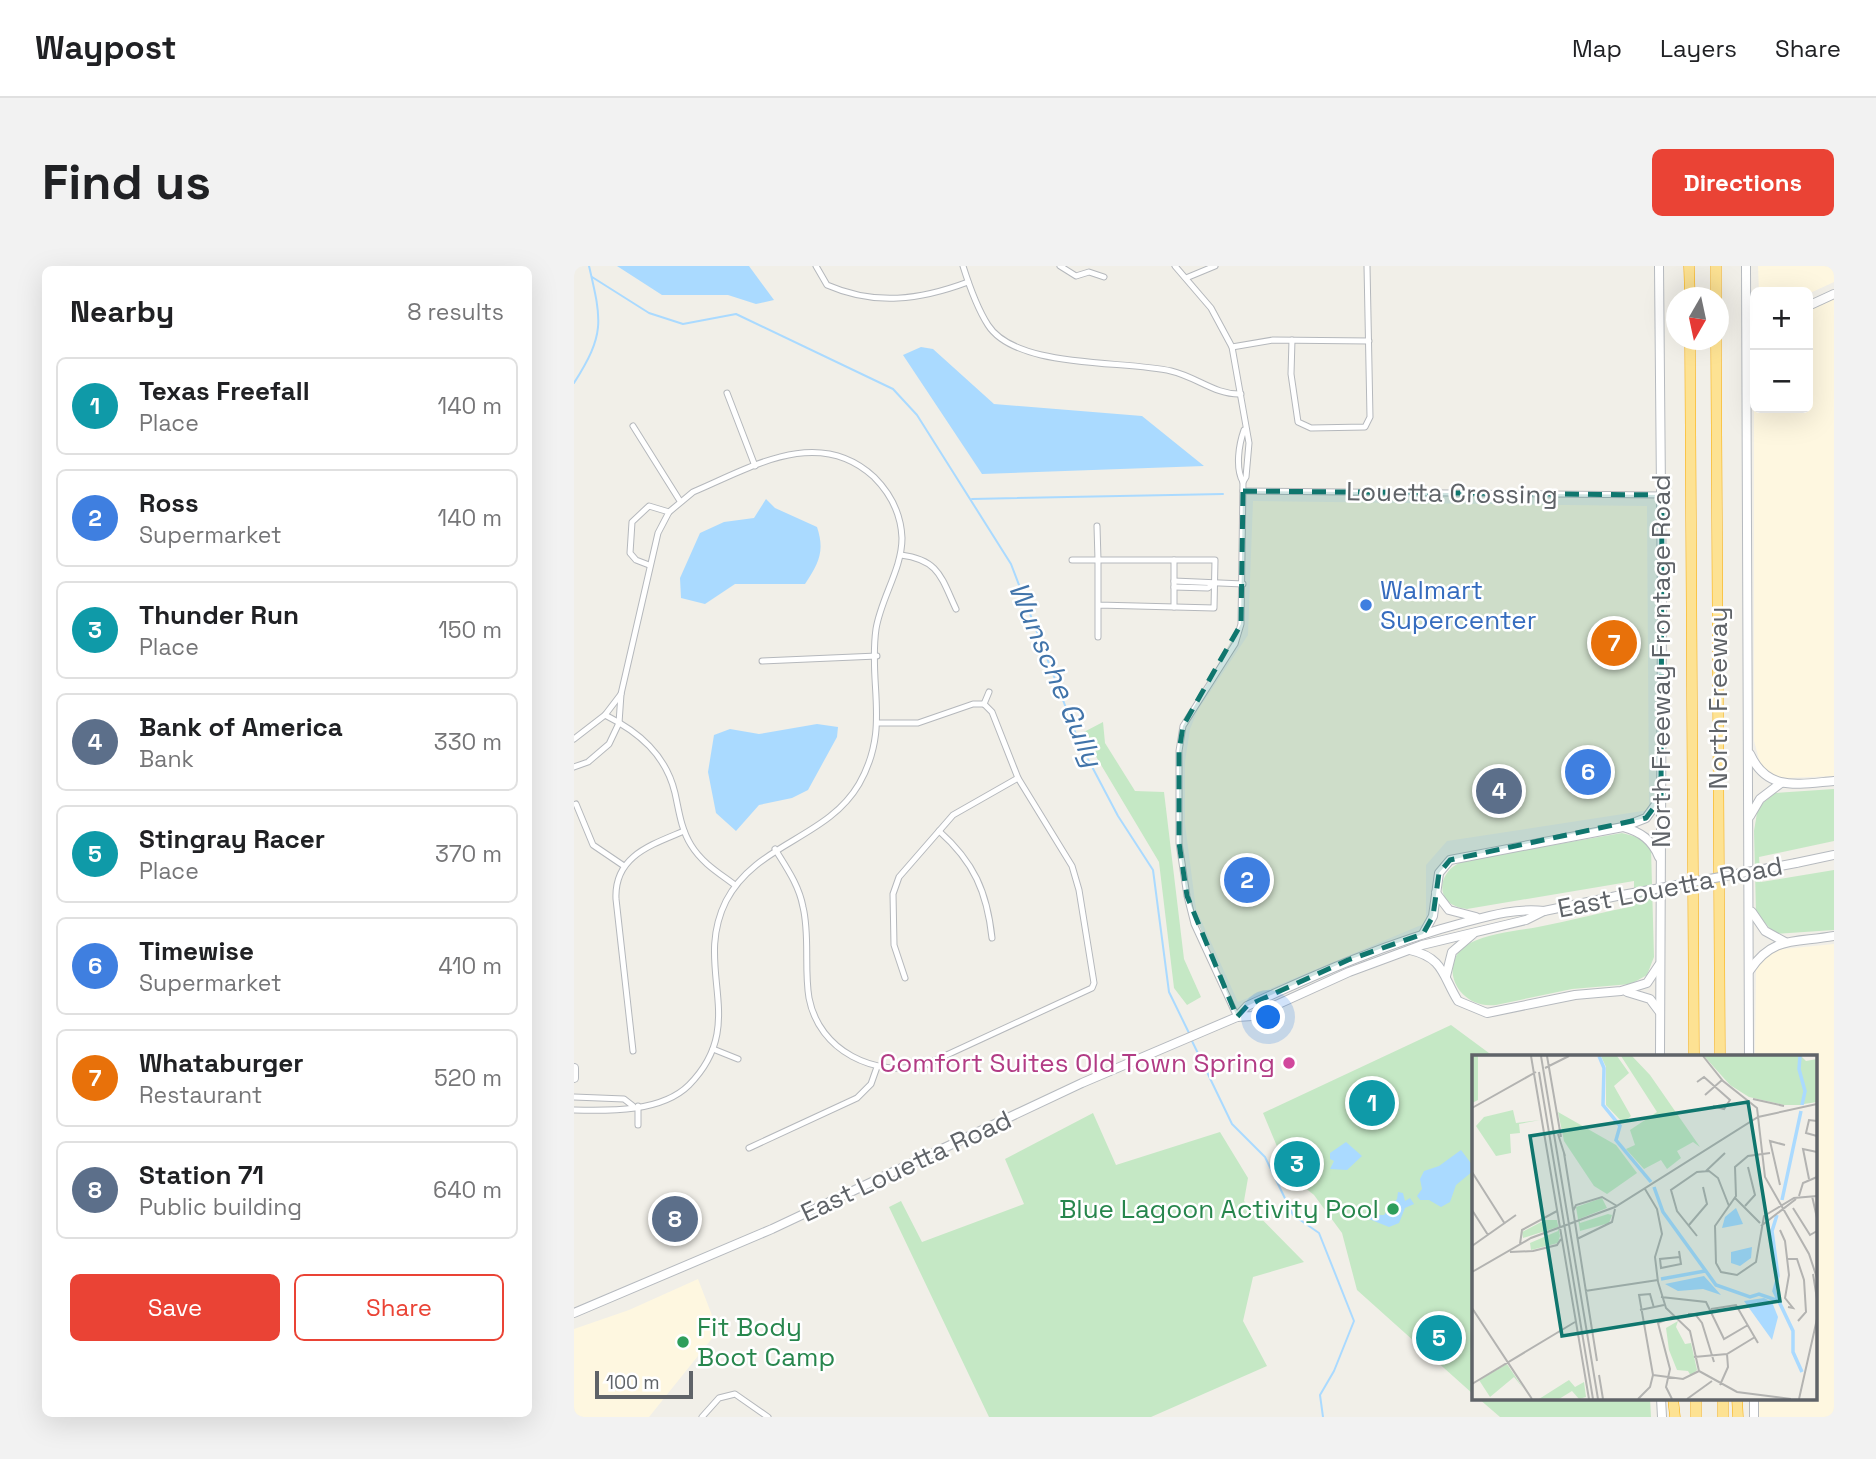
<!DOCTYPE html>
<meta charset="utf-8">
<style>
body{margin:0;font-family:"Space Grotesk",sans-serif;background:#f2f2f2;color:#202124}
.controls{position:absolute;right:21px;top:21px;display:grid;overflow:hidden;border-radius:10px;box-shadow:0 7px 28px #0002}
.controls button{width:63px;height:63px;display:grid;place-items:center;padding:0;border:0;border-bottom:2px solid #e0e0e0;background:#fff;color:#202124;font:35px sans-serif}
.compass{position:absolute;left:1092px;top:21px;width:63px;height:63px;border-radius:50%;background:#fff;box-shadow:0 7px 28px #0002;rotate:189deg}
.scale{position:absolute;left:21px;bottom:18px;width:98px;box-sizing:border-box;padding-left:7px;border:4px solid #5f6368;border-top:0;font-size:19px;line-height:24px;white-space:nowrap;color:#5f6368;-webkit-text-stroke:5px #fff;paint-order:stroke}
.you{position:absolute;left:695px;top:752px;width:24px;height:24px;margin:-18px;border:5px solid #fff;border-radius:50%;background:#1a73e8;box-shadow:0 0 0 10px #1a73e833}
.badge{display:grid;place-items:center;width:46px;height:46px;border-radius:50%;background:#ea4335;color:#fff;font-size:23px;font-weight:700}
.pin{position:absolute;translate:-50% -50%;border:4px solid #fff;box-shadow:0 2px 7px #0006}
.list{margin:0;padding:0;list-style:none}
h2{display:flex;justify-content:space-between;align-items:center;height:91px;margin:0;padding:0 28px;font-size:30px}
h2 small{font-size:23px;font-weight:400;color:#757577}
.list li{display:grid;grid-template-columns:46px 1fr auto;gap:21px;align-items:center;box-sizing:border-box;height:98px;margin:0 14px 14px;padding:0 14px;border:2px solid #e0e0e0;border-radius:10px}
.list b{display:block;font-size:26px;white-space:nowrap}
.list p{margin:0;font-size:23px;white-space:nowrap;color:#757577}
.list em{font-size:23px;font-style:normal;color:#757577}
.actions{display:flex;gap:14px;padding:21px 28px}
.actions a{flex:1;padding:16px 0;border:2px solid #ea4335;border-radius:10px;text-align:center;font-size:24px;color:#ea4335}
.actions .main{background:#ea4335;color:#fff}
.map{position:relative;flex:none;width:1260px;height:1151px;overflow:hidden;border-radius:10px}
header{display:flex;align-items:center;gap:42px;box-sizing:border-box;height:98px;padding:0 35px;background:#fff;border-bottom:2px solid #e0e0e0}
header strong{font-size:33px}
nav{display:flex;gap:38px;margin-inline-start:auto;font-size:24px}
.intro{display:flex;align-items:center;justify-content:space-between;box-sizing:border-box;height:168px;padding:0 42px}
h1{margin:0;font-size:49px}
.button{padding:18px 32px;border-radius:10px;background:#ea4335;color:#fff;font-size:24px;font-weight:700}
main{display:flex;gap:42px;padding:0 42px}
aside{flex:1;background:#fff;border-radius:10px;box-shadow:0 7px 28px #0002}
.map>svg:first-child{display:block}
.commercial{fill:#fef7e0}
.green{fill:#c5e8c5}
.water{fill:#aadaff}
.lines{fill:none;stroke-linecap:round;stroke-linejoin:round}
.stream{stroke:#aadaff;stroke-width:2}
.street-casing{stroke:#b5b8bc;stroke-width:7}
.secondary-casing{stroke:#b6babf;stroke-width:10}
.highway-casing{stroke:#f9ab00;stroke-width:11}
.street{stroke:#fff;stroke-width:5}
.secondary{stroke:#fff;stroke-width:8}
.highway{stroke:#fde293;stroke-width:10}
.secondary-bridge-casing{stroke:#b6babf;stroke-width:10;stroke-linecap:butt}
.secondary-bridge{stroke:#fff;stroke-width:8}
.marked{fill:#0f766e;fill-opacity:0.2;stroke:#0f766e;stroke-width:5;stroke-dasharray:14 9;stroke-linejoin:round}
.shop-dot{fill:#3f7fe0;stroke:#fff;stroke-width:2.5}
.hotel-dot{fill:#d1479c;stroke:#fff;stroke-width:2.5}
.leisure-dot{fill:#2e9e5b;stroke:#fff;stroke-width:2.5}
.labels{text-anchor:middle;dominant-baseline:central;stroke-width:5;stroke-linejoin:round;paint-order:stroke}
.street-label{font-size:26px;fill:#5f6368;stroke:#fff}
.shop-label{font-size:26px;fill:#366cbe;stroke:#fff;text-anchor:start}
.hotel-label{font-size:26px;fill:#b23c85;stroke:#fff;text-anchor:end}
.leisure-label{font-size:26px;fill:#27864d;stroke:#fff;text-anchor:end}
.water-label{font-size:28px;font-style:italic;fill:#4174aa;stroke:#fff}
.inset-river{fill:none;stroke:#aadaff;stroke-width:3.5}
.inset-road{fill:none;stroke:#b3b3b1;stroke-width:2}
.view{fill:#0f766e;fill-opacity:0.15;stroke:#0f766e;stroke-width:3.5}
.inset-edge{fill:none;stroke:#5f6368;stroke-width:3.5}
</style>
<header>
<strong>Waypost</strong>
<nav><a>Map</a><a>Layers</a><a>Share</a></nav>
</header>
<div class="intro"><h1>Find us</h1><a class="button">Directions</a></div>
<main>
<aside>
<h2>Nearby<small>8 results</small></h2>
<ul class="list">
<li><span class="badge" style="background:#0f9aa8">1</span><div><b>Texas Freefall</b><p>Place</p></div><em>140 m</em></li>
<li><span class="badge" style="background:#3f7fe0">2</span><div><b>Ross</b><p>Supermarket</p></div><em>140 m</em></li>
<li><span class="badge" style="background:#0f9aa8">3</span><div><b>Thunder Run</b><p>Place</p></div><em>150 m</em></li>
<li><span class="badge" style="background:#5c6f8a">4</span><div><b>Bank of America</b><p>Bank</p></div><em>330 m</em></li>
<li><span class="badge" style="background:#0f9aa8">5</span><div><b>Stingray Racer</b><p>Place</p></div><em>370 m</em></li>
<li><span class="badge" style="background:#3f7fe0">6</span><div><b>Timewise</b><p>Supermarket</p></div><em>410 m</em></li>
<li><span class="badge" style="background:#e8710a">7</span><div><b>Whataburger</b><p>Restaurant</p></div><em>520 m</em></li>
<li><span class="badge" style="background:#5c6f8a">8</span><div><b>Station 71</b><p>Public building</p></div><em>640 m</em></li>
</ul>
<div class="actions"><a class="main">Save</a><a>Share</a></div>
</aside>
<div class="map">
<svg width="1260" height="1151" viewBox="0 0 1260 1151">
<rect width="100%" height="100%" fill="#f1efe8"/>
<g class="commercial">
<polygon points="1184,0 1260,0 1260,16 1234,28 1185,26"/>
<polygon points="1260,32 1260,510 1211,512 1196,509 1187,500 1180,475 1180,73 1181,70 1181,142 1234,142 1234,44"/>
<polygon points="679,235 1073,240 1075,544 873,575 852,599 852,657 664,736 622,643 611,558 611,496 616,463 624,444 674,369"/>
<polygon points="1260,678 1260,1151 1182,1151 1182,1132 1241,1132 1241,790 1181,790 1182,704 1186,695 1200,684"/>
<polygon points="124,1013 144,1065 75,1151 0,1151 0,1063 55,1044"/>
</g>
<g class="green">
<polygon points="529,456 531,477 561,525 590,526 610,693 627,731 613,739 600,722 585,596 508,467"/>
<polygon points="1260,523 1260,575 1185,591 1187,616 1260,604 1260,664 1201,668 1182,647 1180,565 1184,541 1201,527"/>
<path d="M1048 567 1067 572 1077 583 1080 691 1073 709 1057 718 998 723 922 739C883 744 861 696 896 677 916 667 943 665 964 661 996 655 1028 646 1060 640V615L893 643C858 640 862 602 893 594Z"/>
<polygon points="877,759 919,790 900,790 899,1128 783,1024 768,967 740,929 715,909 689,847"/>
<polygon points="519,847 542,899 646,866 674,912 670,935 730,996 679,1011 669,1055 693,1100 577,1151 415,1151 315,941 327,935 348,976 450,938 431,893"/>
<polygon points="904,1132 1076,1132 1077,1151 926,1151"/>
</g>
<g class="water">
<polygon points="43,0 175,0 200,34 182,38 154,29 88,29"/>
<polygon points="347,81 359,83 420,138 568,150 630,200 408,208 329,89"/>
<path d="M192 233 201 242 243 261C251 285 245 297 231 318H161L131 338 107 332 106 312 126 267 150 256 180 252Z"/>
<polygon points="243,458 264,461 263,471 234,524 218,532 185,539 162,565 142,547 134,506 140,469 156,463 185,468"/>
<polygon points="772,876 788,890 773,904 756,903 760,895 756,893 756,887"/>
<polygon points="887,884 899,900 899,905 882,919 876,936 867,941 855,934 846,934 843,930 848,923 846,913 850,905 865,900"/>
<polygon points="824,926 829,927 831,935 836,932 840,938 831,942 825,957 815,961 795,953 795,949 810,949 823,933"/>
</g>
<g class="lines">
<g class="stream">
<polyline points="18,11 75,47 109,58 162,48 319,123 343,149 437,298 505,476 544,550 579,604 595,726 615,767"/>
<path d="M0 117C31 68 28 56 15 0"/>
<polyline points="398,233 649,228"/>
<polyline points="618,775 658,858 691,891 719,949 745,967 780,1055 760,1105 746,1129 749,1151"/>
</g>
<defs>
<g id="street">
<path d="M242 0 253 19C301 40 346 34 394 16"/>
<path d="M389 0C395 19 403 42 414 59 442 103 550 94 597 105 623 111 641 129 667 128"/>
<polyline points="486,0 502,10 515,6 530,11"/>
<polyline points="601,0 637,42 658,81 675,177 672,211 669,216"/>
<polyline points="612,12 641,0"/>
<polyline points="718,74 717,108 724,156 737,162 791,161 796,151 793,0"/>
<polyline points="658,81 699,74 795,75"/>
<polyline points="153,127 181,200"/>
<polyline points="59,160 106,235"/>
<polyline points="669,225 1088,229"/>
<path d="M327 289C365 294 367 311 382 343"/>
<polyline points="498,294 524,294 523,260"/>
<polyline points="600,294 600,341"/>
<polyline points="75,299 62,294 56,287 58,256 75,240 95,246"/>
<polyline points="600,315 669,318"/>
<polyline points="600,321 634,322 641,317"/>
<polyline points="524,371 524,294 641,294 640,342 524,339"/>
<polyline points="188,395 303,390"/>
<polyline points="410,438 415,426"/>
<path d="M31 449C65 466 92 489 101 527 105 545 107 563 117 579 128 597 145 607 161 619"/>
<polyline points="304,457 344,457 399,438 410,438"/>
<polyline points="0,473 31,449 47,428"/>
<path d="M0 501 14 496 35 478 45 457 47 428 84 267 95 246 119 226C176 202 244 159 300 211 317 228 327 248 328 272 328 303 307 332 302 363 294 419 317 462 285 518 253 573 182 577 152 635 118 703 176 757 115 819 88 846 36 845 0 844"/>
<polyline points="2,538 19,579 50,600"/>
<path d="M365 565C400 596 413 626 418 672"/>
<path d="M201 583C212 601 225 619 229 641 236 670 230 702 235 732 245 785 301 812 351 799L518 722 520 717 505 624 498 600 444 512 418 446 410 438"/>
<polyline points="331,712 320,679 319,628 325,611 379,549 444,512"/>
<path d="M663 751 620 658 613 630 605 577V485L609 460 661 378 667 358 669 216C661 202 665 178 670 164"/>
<polyline points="139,783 164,793"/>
<path d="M59 785 42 633C40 590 77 579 110 565"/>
<polyline points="0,831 50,833 59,840"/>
<polyline points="64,840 64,859"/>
<polyline points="175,882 283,832 297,818 303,801"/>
<polyline points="128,1151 145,1132 161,1128 194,1151"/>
</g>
<g id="secondary">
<polyline points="1085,0 1088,341 1086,790"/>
<polyline points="1172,0 1175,790"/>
<polyline points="1234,40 1260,28"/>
<path d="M1176 488C1193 526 1224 518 1260 515"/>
<polyline points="1176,550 1186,533 1207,517"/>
<path d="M1049 561C1067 566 1078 574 1085 591"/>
<polyline points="1222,597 1260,589"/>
<polyline points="862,627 875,644 902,651"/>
<polyline points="1178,646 1191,665 1211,676"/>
<polyline points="849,668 859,650 865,607 876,594 1049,561 1072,552 1085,534"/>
<path d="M836 684C870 692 868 709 884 735L913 747 1001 729 1047 725 1073 717 1085 699"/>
<path d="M1176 704C1199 669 1223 677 1260 670"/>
<polyline points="872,710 878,686 899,668"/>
<polyline points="1053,726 1076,733 1085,745"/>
<path d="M663 751 673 740C745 707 815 676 892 656 918 649 943 642 970 645"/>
<polyline points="0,802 0,812"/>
<polyline points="0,1047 198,963 508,817 663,751 678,750 775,706 848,679 952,654 970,645 1043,630"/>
<polyline points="1087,1132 1088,1151"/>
<polyline points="1180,1132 1180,1151"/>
</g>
<g id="highway">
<polyline points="1115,0 1116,32"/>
<polyline points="1142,32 1142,0"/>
<polyline points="1116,74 1120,790"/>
<polyline points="1142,74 1146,790"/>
<polyline points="1099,1132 1101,1151"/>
<polyline points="1122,1132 1122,1151"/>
<polyline points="1149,1132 1149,1151"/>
<polyline points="1163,1132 1164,1151"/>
</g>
</defs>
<use href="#street" class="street-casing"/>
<use href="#secondary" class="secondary-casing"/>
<use href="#highway" class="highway-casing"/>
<use href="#street" class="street"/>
<use href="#secondary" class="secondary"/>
<use href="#highway" class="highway"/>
<defs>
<polyline id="secondary-bridge" points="1043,630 1222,597"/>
</defs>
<use href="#secondary-bridge" class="secondary-bridge-casing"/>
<use href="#secondary-bridge" class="secondary-bridge"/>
</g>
<path class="marked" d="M669 225 1088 229 1087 532 1072 552 876 594 865 607 859 650 849 668 774 694 673 740 663 751 613 630 605 577V485L609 460 667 358Z"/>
<circle class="shop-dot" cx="792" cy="339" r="7"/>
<circle class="hotel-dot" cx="715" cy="797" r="7"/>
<g class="leisure-dot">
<circle cx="819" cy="943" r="7"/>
<circle cx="109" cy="1076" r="7"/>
</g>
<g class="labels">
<g class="street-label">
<text transform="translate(878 227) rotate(1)">Louetta Crossing</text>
<text transform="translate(1087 395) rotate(-90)">North Freeway Frontage Road</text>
<text transform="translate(1144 432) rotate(-90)">North Freeway</text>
<text transform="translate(1096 621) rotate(-11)">East Louetta Road</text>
<text transform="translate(332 900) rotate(-25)">East Louetta Road</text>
</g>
<g class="shop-label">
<text x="806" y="324">Walmart<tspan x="806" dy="30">Supercenter</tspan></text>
</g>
<g class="hotel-label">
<text x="701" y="797">Comfort Suites Old Town Spring</text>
</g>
<g class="leisure-label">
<text x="805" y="943">Blue Lagoon Activity Pool</text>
<text x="123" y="1061" text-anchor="start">Fit Body<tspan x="123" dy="30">Boot Camp</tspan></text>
</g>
<g class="water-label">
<text transform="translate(482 408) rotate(67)">Wunsche Gully</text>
</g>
</g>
<g transform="translate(898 789)">
<rect width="345" height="345" fill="#f1efe8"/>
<path d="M0 1H6V45L0 48ZM129 1H145L157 18 142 31 159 61 151 68 134 50V12ZM149 1H160L178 20 228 92 221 87 205 96 209 103 195 114 189 105 172 114 154 94 163 90 158 75 185 57ZM232 1H327L326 15 329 1 334 6 345 4V47L332 49 331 45 329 50H312L277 42 258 30ZM41 55 44 68 68 65 47 69 48 78 38 79 39 98 24 101 4 71 12 62ZM86 57 144 90 165 118 135 139 122 131 92 86ZM130 143 135 153 107 164 108 168 136 159 140 160 137 168 108 176 104 152ZM73 165H85L88 181 86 188 59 195 58 188 86 176V172L51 183 50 177ZM206 266 204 272 213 289 219 288 225 315 219 321 216 316 205 315 197 295 194 273ZM35 309 51 333 42 322 18 342 7 325ZM97 325 103 332 112 327 114 342 107 344 100 336 87 344H67Z" fill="#c5e8c5"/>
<path d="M264 153 271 169 250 173 253 162ZM280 192 279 203 268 211 259 208V197ZM232 221 249 240 231 234 206 236 193 229ZM292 243 300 247 306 262 300 285 272 246Z" fill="#aadaff"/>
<path class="inset-river" d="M127 1 132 13 131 50 148 71 144 85 179 127M328 1 327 14 333 36 330 50M182 132 191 157 244 230 278 242 287 239 304 245M310 145 329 56M305 160 300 176 306 221 302 236 321 276V297L330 317M189 224 233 216"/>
<path class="inset-road" d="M59 1 117 344M69 1 126 344M75 1 89 82M231 1 251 26 285 53 293 122 337 199 345 223M73 13 97 1M67 17 121 344M225 27 232 22 258 45 252 54 241 51M233 40 250 25M281 44 312 51M0 53 64 17M345 66 337 65 334 78 345 81M86 79 93 101M92 98 125 306M298 98 276 101 263 112 264 141 243 171 244 208 249 217 265 220 284 207 292 161 322 143 345 141M234 116 253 98M0 117 33 169M337 124 331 94 345 97M308 130 298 86 313 90M173 134 185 154 190 179 183 202 186 227M327 141 331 128 345 122M340 141 345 163M263 143 288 168M273 151 283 140 276 112M321 153 338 180 345 176M0 155 16 180M101 156 104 150 130 142 145 151M217 170 235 149 231 132M289 171 324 144M308 175 313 186 317 220 313 243 321 253 316 252M225 181 205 156 199 135 225 117 237 116 246 123 257 151M105 184 140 167 143 154M48 189 50 175 85 156M0 191 44 160M207 196 209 209 189 213 188 204 208 202M38 197 61 196 85 190 89 184M315 204H325L332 225 334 257 326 266M0 217 59 183 143 152 286 62 345 49M341 219 345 244M186 227 194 253 218 276 227 316 265 337 319 344M113 236 186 225M189 242 234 247 252 284 276 270M0 253 60 344M239 254 264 250 286 288M168 255 192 250M216 259H223L230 268 242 307M222 302 255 299 283 282M127 320 131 344M181 320 211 324 227 316M0 329 103 267M248 330 256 312 255 299M166 344 178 332 181 320 167 240 178 239 182 253M200 344 194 332 198 314 186 268 202 261M215 344 240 326M327 344 345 264"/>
<path class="view" d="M276 47 308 246 90 281 58 81Z"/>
<rect width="345" height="345" class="inset-edge"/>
</g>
</svg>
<div class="controls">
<button>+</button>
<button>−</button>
</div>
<svg class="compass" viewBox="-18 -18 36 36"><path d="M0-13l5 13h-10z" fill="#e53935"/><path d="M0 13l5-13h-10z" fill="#757577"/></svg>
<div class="scale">100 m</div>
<div class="you"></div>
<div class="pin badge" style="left:798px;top:837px;background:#0f9aa8">1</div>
<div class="pin badge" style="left:673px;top:614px;background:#3f7fe0">2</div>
<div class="pin badge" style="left:723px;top:898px;background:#0f9aa8">3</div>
<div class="pin badge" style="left:925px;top:525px;background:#5c6f8a">4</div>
<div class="pin badge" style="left:865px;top:1072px;background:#0f9aa8">5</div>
<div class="pin badge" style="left:1014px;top:506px;background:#3f7fe0">6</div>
<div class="pin badge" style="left:1040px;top:377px;background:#e8710a">7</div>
<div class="pin badge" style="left:101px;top:953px;background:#5c6f8a">8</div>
</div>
</main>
